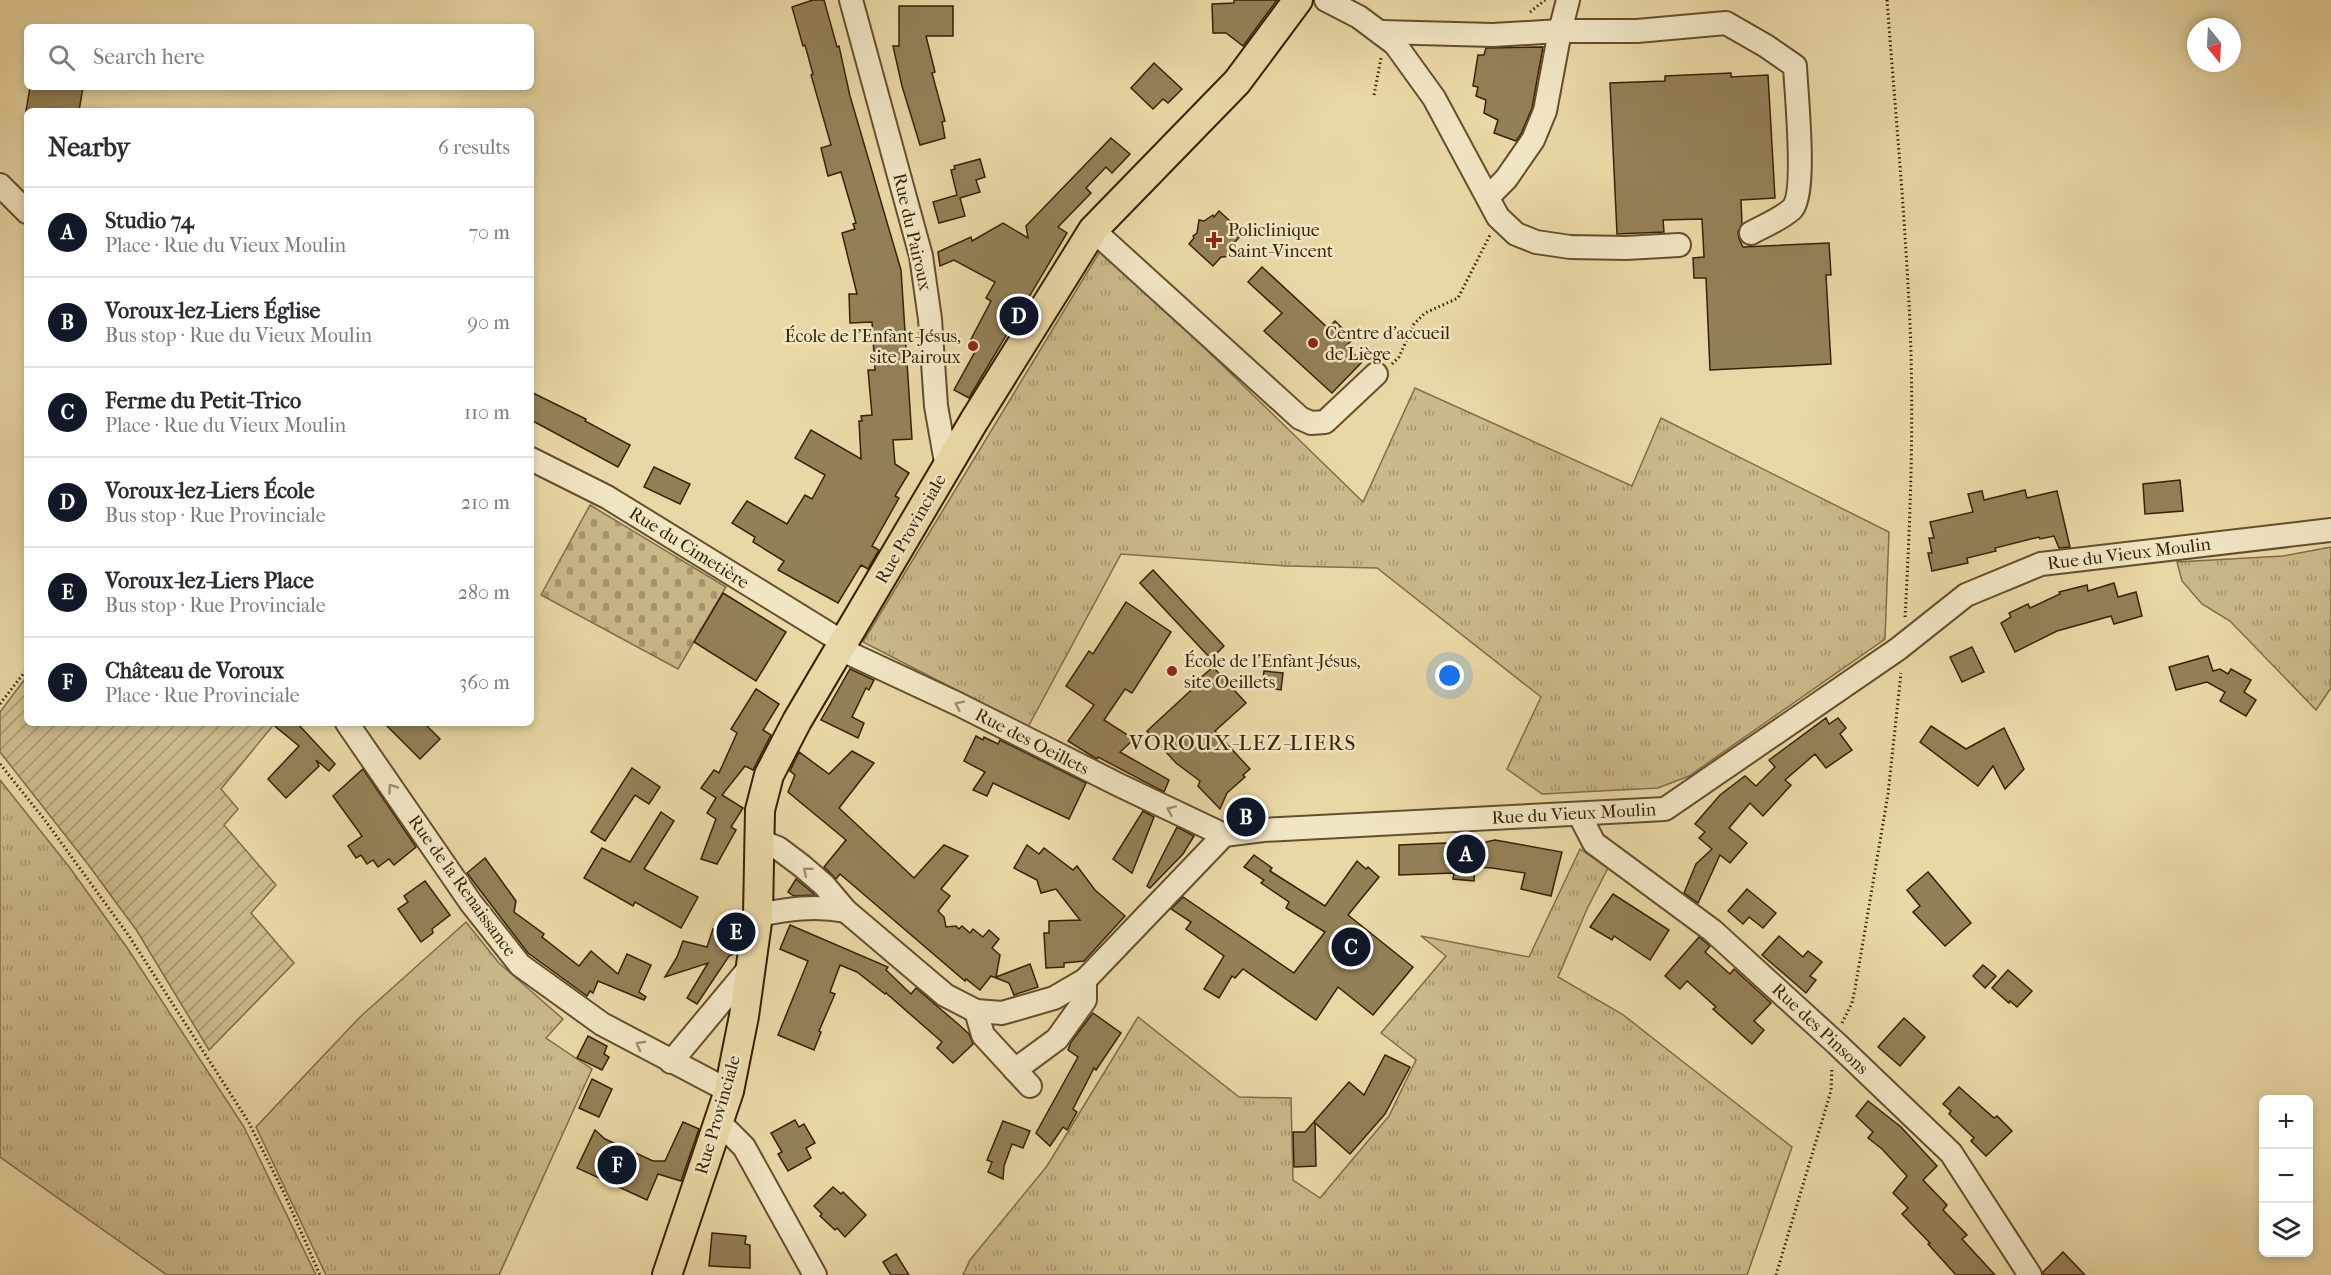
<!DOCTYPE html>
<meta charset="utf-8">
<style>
body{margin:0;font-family:"IM FELL French Canon",serif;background:#f2f2f3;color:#2b2b33}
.controls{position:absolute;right:18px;bottom:18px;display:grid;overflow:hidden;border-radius:9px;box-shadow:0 3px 9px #0003}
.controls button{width:54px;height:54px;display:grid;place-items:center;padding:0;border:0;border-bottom:2px solid #e1e1e2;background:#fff;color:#2b2b33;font:30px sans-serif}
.compass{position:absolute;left:2187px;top:18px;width:54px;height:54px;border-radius:50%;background:#fff;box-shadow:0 3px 9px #0003;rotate:162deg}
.you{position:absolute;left:1450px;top:676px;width:21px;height:21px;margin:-15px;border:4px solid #fff;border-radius:50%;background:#1a73e8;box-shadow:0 0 0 9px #1a73e833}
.badge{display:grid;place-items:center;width:39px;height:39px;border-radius:50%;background:#111827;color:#fff;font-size:20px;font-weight:700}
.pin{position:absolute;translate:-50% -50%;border:3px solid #fff;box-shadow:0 2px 6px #0006}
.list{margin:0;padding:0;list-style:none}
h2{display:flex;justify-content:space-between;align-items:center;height:78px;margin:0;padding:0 24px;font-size:26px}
h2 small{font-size:20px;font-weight:400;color:#7c7c81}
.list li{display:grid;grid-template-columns:39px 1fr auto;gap:18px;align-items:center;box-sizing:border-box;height:90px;padding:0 24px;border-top:2px solid #e1e1e2}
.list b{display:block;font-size:22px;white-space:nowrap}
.list p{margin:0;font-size:20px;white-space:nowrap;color:#7c7c81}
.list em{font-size:20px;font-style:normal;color:#7c7c81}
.icon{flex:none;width:33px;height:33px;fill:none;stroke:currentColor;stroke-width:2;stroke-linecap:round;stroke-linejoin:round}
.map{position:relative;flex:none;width:2331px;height:1275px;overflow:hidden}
.search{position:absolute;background:#fff;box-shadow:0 3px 9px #0003;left:24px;top:24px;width:510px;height:66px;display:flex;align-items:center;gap:15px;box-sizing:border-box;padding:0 21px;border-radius:9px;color:#7c7c81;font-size:22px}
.panel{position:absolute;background:#fff;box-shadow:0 3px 9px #0003;left:24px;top:108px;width:510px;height:618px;border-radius:9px}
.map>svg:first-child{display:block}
.grass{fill:url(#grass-tufts);stroke:#816d46;stroke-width:1.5}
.cemetery{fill:url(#cemetery-stones);stroke:#816d46;stroke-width:1.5}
.garden{fill:url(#garden-furrows);stroke:#816d46;stroke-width:1.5}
.building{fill:#948057;stroke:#372103;stroke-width:1.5}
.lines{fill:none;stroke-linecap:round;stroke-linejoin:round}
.minor-casing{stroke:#644f2c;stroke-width:26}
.major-casing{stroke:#372103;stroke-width:32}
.path{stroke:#372103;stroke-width:3;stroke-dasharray:1.5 3;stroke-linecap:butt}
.minor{stroke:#f1e6c4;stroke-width:22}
.major{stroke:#e9d8a5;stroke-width:28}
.oneway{stroke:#9d8d6d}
.poi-dot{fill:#8f2418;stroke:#f1e6c4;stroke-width:2}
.labels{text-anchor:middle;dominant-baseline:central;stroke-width:5;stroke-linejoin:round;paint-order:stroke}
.poi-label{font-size:18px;fill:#372103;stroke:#f1e6c4;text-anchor:start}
.street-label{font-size:18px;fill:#372103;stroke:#f1e6c4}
.quarter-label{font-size:21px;letter-spacing:1.5px;fill:#372103;stroke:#f1e6c4}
</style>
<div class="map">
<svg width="2331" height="1275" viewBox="0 0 2331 1275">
<defs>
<pattern id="grass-tufts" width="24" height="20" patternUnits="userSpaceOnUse" patternTransform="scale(1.5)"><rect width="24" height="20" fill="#cbb989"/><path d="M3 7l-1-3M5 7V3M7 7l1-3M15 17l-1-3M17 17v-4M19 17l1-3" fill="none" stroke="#a6966e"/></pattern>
<pattern id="cemetery-stones" width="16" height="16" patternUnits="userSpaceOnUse" patternTransform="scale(1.5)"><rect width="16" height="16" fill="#cbb989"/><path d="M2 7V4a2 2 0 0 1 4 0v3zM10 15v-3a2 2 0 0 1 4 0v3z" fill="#a6966e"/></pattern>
<pattern id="garden-furrows" width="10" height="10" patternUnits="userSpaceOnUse" patternTransform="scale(1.5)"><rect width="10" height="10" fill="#cbb989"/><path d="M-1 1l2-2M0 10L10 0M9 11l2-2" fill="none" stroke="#a6966e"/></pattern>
</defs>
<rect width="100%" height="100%" fill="#e9d8a5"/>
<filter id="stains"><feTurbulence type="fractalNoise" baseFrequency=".00333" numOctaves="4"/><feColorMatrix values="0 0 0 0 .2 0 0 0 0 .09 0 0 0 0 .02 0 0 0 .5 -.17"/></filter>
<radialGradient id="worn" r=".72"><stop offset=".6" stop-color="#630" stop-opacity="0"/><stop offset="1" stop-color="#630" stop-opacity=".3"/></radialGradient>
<g class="grass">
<polygon points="1102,248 1363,502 1415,388 1632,486 1661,418 1889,532 1885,639 1689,776 1658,788 1542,794 1507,769 1541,697 1377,568 1286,566 1121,554 1028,727 863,642"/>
<polygon points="2331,547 2331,688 2316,710 2230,621 2202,604 2182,581 2177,562 2283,556"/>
<polygon points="0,780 70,868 128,949 244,1127 316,1275 167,1275 0,1157"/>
<polygon points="1580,849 1608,868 1587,909 1558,977 1622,1014 1792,1147 1747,1275 963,1275 970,1260 1047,1166 1138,1017 1239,1097 1291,1098 1293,1180 1320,1198 1389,1116 1416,1060 1381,1033 1446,956 1421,936 1529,957"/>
<polygon points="466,922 499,963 563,1019 546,1038 592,1069 499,1275 326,1275 256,1127 360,1017"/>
</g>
<polygon class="cemetery" points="590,505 726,587 678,669 541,595"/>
<polygon class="garden" points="27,676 27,723 275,723 221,789 238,809 224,825 276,885 251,913 294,963 209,1050 137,931 87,863 0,752 0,712"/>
<g class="building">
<polygon points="813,0 824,0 837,47 839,46 850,96 901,270 912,439 893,440 895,464 909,473 895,496 899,498 872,546 879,550 868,569 861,565 838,603 778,570 784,561 753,542 755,537 732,523 747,501 787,524 805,495 812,499 825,475 795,458 811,430 861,459 859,421 862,421 861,416 872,415 868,370 875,370 872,322 850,323 849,294 857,294 842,233 855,229 853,224 856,223 841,172 828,176 821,148 831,145 811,75 813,74 805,45 803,46 792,7"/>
<polygon points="1234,0 1277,0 1243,46 1226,33 1213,33 1212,4 1234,3"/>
<polygon points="899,6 953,6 953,36 926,36 935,72 932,73 945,121 942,122 945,138 920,145 902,86 893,46 899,46"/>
<polygon points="1543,47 1532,108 1521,134 1516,141 1494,133 1498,120 1484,113 1486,100 1476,96 1478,87 1473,86 1478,55 1484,55 1486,48"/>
<polygon points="1154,63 1182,89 1168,103 1163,99 1153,109 1131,88"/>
<polygon points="1731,73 1731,77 1768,75 1775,198 1741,200 1742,224 1738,232 1739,239 1743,247 1829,243 1831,275 1826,275 1831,364 1710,370 1706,278 1694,278 1693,258 1704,257 1702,219 1663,220 1664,232 1617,234 1610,83 1665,81 1665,76"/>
<polygon points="30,87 83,87 79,111 26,111"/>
<polygon points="1111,138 1130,154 1112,173 1106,167 1086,188 1091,193 1058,227 1067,233 969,398 954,390 977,348 969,343 991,301 986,298 995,282 954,260 940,266 938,252 971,237 972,241 1003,223 1028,238 1026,226"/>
<polygon points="980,159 985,177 976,180 980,192 960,198 965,216 939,223 933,202 957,195 951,170 955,169 954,166"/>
<polygon points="1219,211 1243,233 1234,243 1235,256 1221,257 1213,266 1189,244 1194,238 1193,236 1197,233 1199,220 1204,221 1213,215 1214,217"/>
<polygon points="1262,267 1328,328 1335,321 1353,339 1346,346 1362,362 1332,393 1264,331 1282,313 1248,282"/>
<polygon points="531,392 586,419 585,421 630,445 618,467 531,420"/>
<polygon points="654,467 690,484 680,504 644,487"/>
<polygon points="2180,480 2183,511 2145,514 2143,484"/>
<polygon points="2025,490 2027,498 2057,491 2070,547 2059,548 2054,536 2040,539 2039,537 1995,548 1996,551 1967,558 1968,563 1932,571 1928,553 1932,553 1929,538 1934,538 1930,522 1973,512 1968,494 1982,491 1984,500"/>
<polygon points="1153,570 1224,646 1211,659 1140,583"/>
<polygon points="2114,583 2118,597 2136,592 2142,616 2114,624 2111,616 2057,631 2015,652 2001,623 2011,617 2009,613 2028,604 2030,608 2060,594 2059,592 2087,585 2088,591"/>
<polygon points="723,593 786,632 756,681 694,642"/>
<polygon points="1126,602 1171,632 1132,693 1125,689 1104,720 1134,739 1120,752 1169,780 1164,792 1098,757 1097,759 1092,756 1068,741 1094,705 1066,686 1089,651 1093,654"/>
<polygon points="1972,647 1984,672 1962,682 1950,657"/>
<polygon points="2208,656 2213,671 2220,669 2228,674 2231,669 2251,680 2244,692 2256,700 2246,716 2220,701 2225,692 2207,682 2176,690 2169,667"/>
<polygon points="1213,667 1246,703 1215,731 1250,769 1243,775 1245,777 1227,793 1220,809 1198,786 1200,781 1176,763 1147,731 1200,682 1198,680"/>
<polygon points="850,669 874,680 869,690 866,688 852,717 864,723 858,738 821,720"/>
<polygon points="1264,671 1283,673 1281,690 1262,687"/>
<polygon points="756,689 779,704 763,730 771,735 753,770 745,766 722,795 743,808 731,827 736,830 717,864 701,859 716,819 707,813 716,798 701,788 714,770 719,773 737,733 731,729"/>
<polygon points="1826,718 1829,724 1838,718 1846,728 1840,734 1852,750 1826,768 1815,754 1785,780 1791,785 1763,816 1750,803 1729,828 1747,843 1730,863 1720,855 1698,903 1684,893 1696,864 1712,849 1699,838 1705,832 1695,824 1720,795 1745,776 1756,786 1775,767 1769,760"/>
<polygon points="271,723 297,723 335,764 329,771 316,760 319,766 286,798 268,779 299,746"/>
<polygon points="384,723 424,723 440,739 420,759"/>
<polygon points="1931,726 1966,749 2004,728 2024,769 2005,789 1993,766 1978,786 1920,742"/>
<polygon points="976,736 983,740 984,737 998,744 1000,740 1086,783 1069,819 993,783 987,796 973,790 985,772 964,761"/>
<polygon points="852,751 874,763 839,808 914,878 944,845 968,856 941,889 950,896 938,911 944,917 946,927 956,926 959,929 962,926 970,933 973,929 983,937 989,930 999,939 992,948 1000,955 996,977 1030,964 1038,987 1014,995 1009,983 991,976 980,990 966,979 965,981 840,874 836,879 824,867 846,840 788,792 795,775 790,771 799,752 829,774"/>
<polygon points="632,768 660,787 649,804 635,795 605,841 591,832"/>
<polygon points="363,769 416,847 394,865 389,859 378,867 373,860 367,864 361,855 356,858 348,846 362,836 333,796"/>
<polygon points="1143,811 1154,817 1132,873 1113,859"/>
<polygon points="661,812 674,821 644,869 698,897 681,928 635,902 633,906 584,878 602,848 630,862"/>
<polygon points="1177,827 1194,836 1183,854 1150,888 1147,886"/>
<polygon points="1495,840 1562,852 1551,896 1521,889 1525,873 1492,868 1475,867 1474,881 1453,879 1454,873 1399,875 1399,845 1446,843 1485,844 1486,842"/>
<polygon points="1027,845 1039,854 1044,848 1073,870 1077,866 1095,890 1125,916 1084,961 1064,963 1064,967 1046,968 1044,933 1049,933 1049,921 1080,920 1056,889 1041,893 1037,880 1014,868"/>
<polygon points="1254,855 1272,868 1270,871 1325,906 1357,861 1366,869 1368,867 1379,877 1348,915 1413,967 1373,1015 1338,987 1316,1020 1243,969 1235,978 1232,976 1219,998 1204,989 1224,956 1186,929 1191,922 1171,909 1183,897 1294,973 1325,932 1286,908 1289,902 1261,883 1264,880 1244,867"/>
<polygon points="485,858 516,901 514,912 544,934 542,937 579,966 591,951 618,974 627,954 651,965 639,992 646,997 644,1000 598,981 593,993 590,991 587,996 528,953 467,873"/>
<polygon points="1928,872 1971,923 1945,946 1913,912 1920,906 1907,890"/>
<polygon points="796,879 814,894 814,895 794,896 788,892"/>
<polygon points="425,881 450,915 432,929 433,933 421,942 398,909 408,902 404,896"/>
<polygon points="1747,889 1776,913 1763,928 1749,917 1743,924 1728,911"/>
<polygon points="1613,894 1669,930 1650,960 1614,936 1612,940 1590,927"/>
<polygon points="790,925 888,967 886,970 911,994 916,988 958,1024 969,1034 973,1044 953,1063 937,1048 942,1042 886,993 885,994 857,972 840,965 830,992 835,994 819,1031 821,1032 814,1050 778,1035 808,961 780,949"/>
<polygon points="713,929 735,936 730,953 734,954 729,956 697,1004 687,998 708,963 665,977 677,957 683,941 707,947"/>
<polygon points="1779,936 1803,957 1808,951 1822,962 1810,976 1816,980 1806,993 1762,955"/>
<polygon points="1699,937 1710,946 1705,952 1730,974 1734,969 1771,1003 1754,1021 1764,1030 1752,1044 1713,1009 1716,1007 1687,981 1680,989 1665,976"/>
<polygon points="1983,965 1996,976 1985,988 1973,976"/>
<polygon points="2008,970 2032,991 2017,1007 2010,1001 2009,1003 1992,988"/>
<polygon points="1093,1013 1121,1033 1096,1070 1094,1068 1073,1109 1077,1112 1067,1130 1063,1127 1050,1146 1036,1133 1078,1057 1068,1050 1071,1042"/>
<polygon points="1904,1018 1925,1037 1900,1066 1878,1047"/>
<polygon points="588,1036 607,1046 604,1054 609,1057 602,1070 577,1058"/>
<polygon points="1385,1055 1410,1067 1385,1114 1350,1154 1315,1123 1316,1166 1294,1167 1293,1132 1305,1132 1349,1082 1364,1095"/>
<polygon points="592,1079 612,1089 599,1117 579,1108"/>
<polygon points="1959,1087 1994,1118 1997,1116 2012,1131 1986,1156 1971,1141 1974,1138 1949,1114 1951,1111 1943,1104"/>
<polygon points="1868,1101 1901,1127 1937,1166 1923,1180 1947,1205 1943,1210 1967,1235 1962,1239 1995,1275 1956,1275 1928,1244 1930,1243 1902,1214 1908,1208 1893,1193 1907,1176 1882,1149 1868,1138 1873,1132 1856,1116"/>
<polygon points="795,1120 799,1127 804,1124 815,1143 806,1148 811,1158 788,1171 778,1154 782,1152 771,1133"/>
<polygon points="1003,1121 1030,1131 1023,1148 1012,1144 1004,1166 1003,1179 988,1172 992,1162 987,1160"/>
<polygon points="683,1122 699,1129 681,1181 658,1174 647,1200 577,1168 595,1130 605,1139 653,1161 665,1161"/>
<polygon points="833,1187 841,1194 843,1192 866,1215 845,1237 837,1228 835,1230 820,1216 822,1214 814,1206"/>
<polygon points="712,1233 746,1236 745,1244 750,1245 750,1268 709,1266"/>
<polygon points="2063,1252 2085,1275 2043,1275 2043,1272"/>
<polygon points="896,1254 909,1275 891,1275 883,1262"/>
</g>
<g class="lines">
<defs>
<g id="minor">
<polyline points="851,0 921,256 930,319 936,406 947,468"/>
<polyline points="1326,0 1359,17 1395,44 1434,98 1498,217 1516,234 1536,242 1570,247 1626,248 1679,245"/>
<path d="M1381 32 1493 35 1560 31H1637L1726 23 1766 46 1795 66C1796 92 1807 193 1792 209 1781 219 1764 226 1751 233"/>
<polyline points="0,185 27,212"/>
<polyline points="1488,197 1506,179 1533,140 1545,111 1560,31 1568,0"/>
<polyline points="1093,230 1300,418 1311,423 1325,422 1376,374"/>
<polyline points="531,459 607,497 844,643"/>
<polyline points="840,649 958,704 1119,785 1224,835"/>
<polyline points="347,723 471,903 520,965 602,1024 729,1091"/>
<polyline points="1579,814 1594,843 1713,931 1837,1044 1951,1153 2030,1275"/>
<polyline points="760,841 778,848 802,866 824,885 846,911 945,995 976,1011 1002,1013 1054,998 1085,980 1224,835 1263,830 1665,809 1898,649 1966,595 2041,564 2331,530"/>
<path d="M758 915C788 909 815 905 846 911"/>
<polyline points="976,1011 983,1035 1030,1086"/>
<polyline points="671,1062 751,966"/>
<polyline points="1015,1070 1057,1039 1085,1000 1085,980"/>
<polyline points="719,1122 744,1147 815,1275"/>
</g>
<polyline id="major" points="667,1275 729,1091 744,1016 758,915 760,810 769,775 797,721 974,421 1093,230 1237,82 1298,0"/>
</defs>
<use href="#minor" class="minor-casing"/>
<use href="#major" class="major-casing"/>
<g class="path">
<path d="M1887 0C1894 95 1903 191 1908 286 1915 397 1911 508 1905 618"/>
<polyline points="1530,12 1545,0"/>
<polyline points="1374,95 1381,58"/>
<polyline points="1392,364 1399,357 1414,324 1425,313 1458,298 1490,235"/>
<polyline points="0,704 27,669"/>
<polyline points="0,764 44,819 129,936 248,1121 284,1193 320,1275"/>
<polyline points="1842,1023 1852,1003 1855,989 1888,794 1901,673"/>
<polyline points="1776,1275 1831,1091 1832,1067"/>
</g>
<use href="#minor" class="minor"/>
<use href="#major" class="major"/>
</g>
<defs><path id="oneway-chevron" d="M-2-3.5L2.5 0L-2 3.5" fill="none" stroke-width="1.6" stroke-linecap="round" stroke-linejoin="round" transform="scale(1.5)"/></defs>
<g class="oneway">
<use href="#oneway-chevron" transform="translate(959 705) rotate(-154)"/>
<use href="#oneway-chevron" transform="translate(392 788) rotate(-125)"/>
<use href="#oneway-chevron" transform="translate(1171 810) rotate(-156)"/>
<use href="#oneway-chevron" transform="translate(807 871) rotate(-140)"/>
<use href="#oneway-chevron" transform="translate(640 1045) rotate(-151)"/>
</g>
<g class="poi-dot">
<path d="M1211 231h6v6h6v6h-6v6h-6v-6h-6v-6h6z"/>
<circle cx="1313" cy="343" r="6"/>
<circle cx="973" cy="346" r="6"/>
<circle cx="1172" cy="671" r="6"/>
</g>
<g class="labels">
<g class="poi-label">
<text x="1228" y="230">Policlinique<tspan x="1228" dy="21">Saint-Vincent</tspan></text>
<text x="1325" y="333">Centre d'accueil<tspan x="1325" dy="21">de Liège</tspan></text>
<text x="961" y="336" text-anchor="end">École de l'Enfant-Jésus,<tspan x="961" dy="21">site Pairoux</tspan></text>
<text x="1184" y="661">École de l'Enfant-Jésus,<tspan x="1184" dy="21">site Oeillets</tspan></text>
</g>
<g class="street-label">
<text transform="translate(912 232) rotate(77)">Rue du Pairoux</text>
<text transform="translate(911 529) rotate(-60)">Rue Provinciale</text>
<text transform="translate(689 548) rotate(32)">Rue du Cimetière</text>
<text transform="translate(2129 554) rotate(-7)">Rue du Vieux Moulin</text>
<text transform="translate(1032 742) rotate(27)">Rue des Oeillets</text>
<text transform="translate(1574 814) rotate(-3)">Rue du Vieux Moulin</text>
<text transform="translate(462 886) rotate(54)">Rue de la Renaissance</text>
<text transform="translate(1820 1029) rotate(43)">Rue des Pinsons</text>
<text transform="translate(718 1115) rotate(-74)">Rue Provinciale</text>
</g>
<g class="quarter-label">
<text x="1243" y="743">VOROUX-LEZ-LIERS</text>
</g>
</g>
<rect width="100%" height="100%" filter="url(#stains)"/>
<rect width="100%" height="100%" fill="url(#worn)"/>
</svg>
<div class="controls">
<button>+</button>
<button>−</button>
<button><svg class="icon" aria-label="layers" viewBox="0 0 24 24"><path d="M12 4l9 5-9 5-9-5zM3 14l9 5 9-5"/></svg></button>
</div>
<svg class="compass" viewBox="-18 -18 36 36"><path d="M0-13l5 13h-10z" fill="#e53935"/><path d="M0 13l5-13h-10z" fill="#7c7c81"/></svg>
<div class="you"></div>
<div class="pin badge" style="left:1466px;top:854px">A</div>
<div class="pin badge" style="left:1246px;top:817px">B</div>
<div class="pin badge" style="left:1351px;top:947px">C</div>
<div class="pin badge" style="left:1019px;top:316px">D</div>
<div class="pin badge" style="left:736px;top:932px">E</div>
<div class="pin badge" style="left:617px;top:1165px">F</div>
<div class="search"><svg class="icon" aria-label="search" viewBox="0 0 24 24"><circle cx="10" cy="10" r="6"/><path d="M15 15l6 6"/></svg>Search here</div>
<section class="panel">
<h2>Nearby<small>6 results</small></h2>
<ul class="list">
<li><span class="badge">A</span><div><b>Studio 74</b><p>Place · Rue du Vieux Moulin</p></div><em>70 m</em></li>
<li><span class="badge">B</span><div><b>Voroux-lez-Liers Église</b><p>Bus stop · Rue du Vieux Moulin</p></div><em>90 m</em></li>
<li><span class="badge">C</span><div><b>Ferme du Petit-Trico</b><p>Place · Rue du Vieux Moulin</p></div><em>110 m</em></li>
<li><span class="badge">D</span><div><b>Voroux-lez-Liers École</b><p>Bus stop · Rue Provinciale</p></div><em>210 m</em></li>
<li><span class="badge">E</span><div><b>Voroux-lez-Liers Place</b><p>Bus stop · Rue Provinciale</p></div><em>280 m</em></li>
<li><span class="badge">F</span><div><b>Château de Voroux</b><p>Place · Rue Provinciale</p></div><em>360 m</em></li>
</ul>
</section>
</div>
